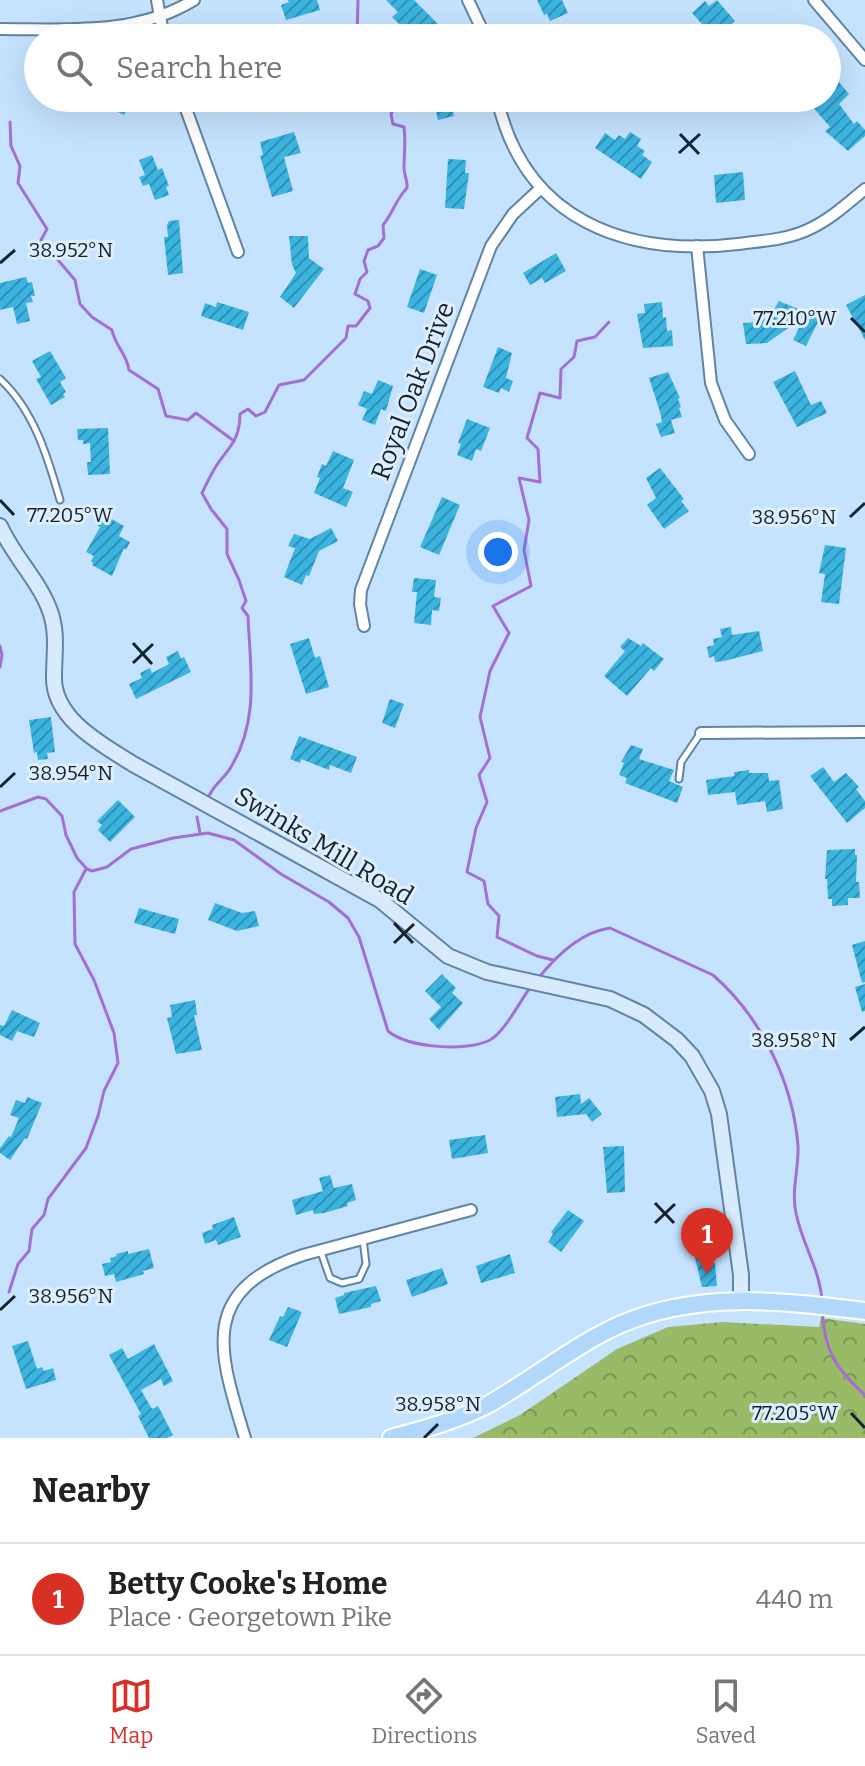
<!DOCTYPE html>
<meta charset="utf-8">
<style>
body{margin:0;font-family:Bitter,serif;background:#f2f2f2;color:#222}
.you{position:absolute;left:498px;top:552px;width:28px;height:28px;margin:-20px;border:6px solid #fff;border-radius:50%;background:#1a73e8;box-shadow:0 0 0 12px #1a73e833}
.badge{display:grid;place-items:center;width:52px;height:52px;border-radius:50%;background:#d93025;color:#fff;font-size:26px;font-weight:700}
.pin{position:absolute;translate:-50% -66px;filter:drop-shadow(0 2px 4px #0008)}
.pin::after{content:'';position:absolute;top:42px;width:28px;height:24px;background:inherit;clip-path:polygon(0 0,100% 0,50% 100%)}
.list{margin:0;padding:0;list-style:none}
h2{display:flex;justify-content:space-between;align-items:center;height:104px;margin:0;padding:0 32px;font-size:34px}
h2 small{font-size:26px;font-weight:400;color:#767676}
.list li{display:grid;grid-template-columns:52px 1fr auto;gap:24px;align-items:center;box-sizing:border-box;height:112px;padding:0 32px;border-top:2px solid #e0e0e0}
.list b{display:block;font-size:30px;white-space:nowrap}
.list p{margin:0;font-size:26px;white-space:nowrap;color:#767676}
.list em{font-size:26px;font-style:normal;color:#767676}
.icon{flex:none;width:44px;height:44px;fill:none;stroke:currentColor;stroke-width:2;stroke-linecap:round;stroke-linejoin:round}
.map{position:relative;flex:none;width:865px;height:1438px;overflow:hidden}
.search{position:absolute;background:#fff;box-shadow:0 8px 32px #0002;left:24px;right:24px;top:24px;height:88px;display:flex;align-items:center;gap:20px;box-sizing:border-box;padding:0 28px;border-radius:44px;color:#767676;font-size:30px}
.sheet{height:216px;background:#fff}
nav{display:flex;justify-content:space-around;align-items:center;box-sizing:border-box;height:112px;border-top:2px solid #e0e0e0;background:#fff;font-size:22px;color:#767676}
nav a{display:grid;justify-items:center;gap:4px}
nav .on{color:#d93025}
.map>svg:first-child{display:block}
.forest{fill:url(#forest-crowns)}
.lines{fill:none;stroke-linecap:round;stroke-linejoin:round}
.stream{stroke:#a36fd2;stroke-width:3}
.building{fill:url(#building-hatch)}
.lane-casing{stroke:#6284a4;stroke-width:9}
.street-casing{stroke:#6284a4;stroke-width:14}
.secondary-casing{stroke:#6284a4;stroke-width:18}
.primary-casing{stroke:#fff;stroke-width:20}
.lane{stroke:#fff;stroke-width:5}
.street{stroke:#fff;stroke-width:10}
.secondary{stroke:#d8ebfd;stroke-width:14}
.primary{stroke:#b1d7fa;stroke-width:16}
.ticks{fill:none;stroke:#152330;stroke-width:3}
.labels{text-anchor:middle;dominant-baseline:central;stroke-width:6;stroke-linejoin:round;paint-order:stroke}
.street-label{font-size:26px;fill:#152330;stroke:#dfeefc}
.ticks-label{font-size:20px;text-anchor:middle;fill:#152330;stroke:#dfeefc;stroke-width:6;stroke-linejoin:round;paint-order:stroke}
</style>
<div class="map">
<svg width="865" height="1438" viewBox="0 0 865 1438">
<defs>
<pattern id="forest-crowns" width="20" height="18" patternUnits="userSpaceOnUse" patternTransform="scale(2)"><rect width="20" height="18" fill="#99ba67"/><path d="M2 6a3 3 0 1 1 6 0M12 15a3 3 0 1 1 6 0" fill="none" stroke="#7c9755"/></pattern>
<pattern id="building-hatch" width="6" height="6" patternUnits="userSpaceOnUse" patternTransform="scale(2)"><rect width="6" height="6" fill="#3bb4e0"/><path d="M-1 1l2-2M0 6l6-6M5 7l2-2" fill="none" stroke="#3092b6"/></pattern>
</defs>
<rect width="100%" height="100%" fill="#c5e3ff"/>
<polygon class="forest" points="821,1318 865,1324 865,1438 473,1438 520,1415 617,1349 668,1327 722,1322 819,1327"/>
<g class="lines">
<g class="stream">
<polyline points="357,38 358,0"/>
<path d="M10 122 11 146 20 166 18 183 47 229 41 240 75 280 80 304 92 317 112 330C115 346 127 354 129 370L158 389 166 416 188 420 196 413 234 441"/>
<polyline points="0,646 2,655 0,667"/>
<path d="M209 796C214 784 225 778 231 767 260 719 250 668 248 616L242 608 246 601 239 580 227 554V529L211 509 202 493C206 485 210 476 215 468 227 448 240 442 240 414L248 409 256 416 265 412 279 385 304 380 346 338 348 326H356L370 308 368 301 355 294 360 279 367 272 364 261 368 250 378 246 384 238 383 225C393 213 396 199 407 188 408 180 404 176 404 168 404 154 406 141 404 127L393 124 391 114 393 110 389 104 377 103 376 98"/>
<path d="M0 811 38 797 46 799 62 816 66 835 77 858 87 869 92 871 107 867 131 849 173 838 208 833 234 840 281 874 329 902 348 918 359 937 388 1031C408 1048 467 1052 490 1040 505 1032 521 999 532 985"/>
<polyline points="197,817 200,833"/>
<polyline points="553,960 537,956 497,937 499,916 488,904 484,881 467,872 476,828 487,802 479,775 490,758 480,717 490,671 509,633 493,606 531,586 524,550 529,520 519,478 540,482 538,449 527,438 540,393 560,398 561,369 574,357 577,341 595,337 609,322"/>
<path d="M537 980C555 957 581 932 610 928L713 975C761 1017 793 1082 798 1146 799 1168 791 1192 796 1213 802 1244 820 1269 822 1301"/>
<polyline points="9,1292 18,1264 29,1251 32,1229 44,1215 48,1199 86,1148 98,1116 104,1091 118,1063 114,1033 94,980 75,944 74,892 86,869"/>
<path d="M822 1312C825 1352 836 1369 865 1395"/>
</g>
</g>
<g class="building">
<polygon points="288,0 317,0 320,10 286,20 281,5 289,2"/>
<polygon points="386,0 414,0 441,27 430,38 420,38 416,34 411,38 406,38 398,30 401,26 392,17 398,12"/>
<polygon points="537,0 562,0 568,13 550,21 547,14 544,15"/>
<polygon points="717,0 735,21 721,33 715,26 708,31 692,13 705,1 709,6"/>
<polygon points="228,24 242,24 241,38 227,38"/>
<polygon points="838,81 849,94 839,104 854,124 857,121 865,130 865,136 848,151 825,131 830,127 811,105 818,98 827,98 827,90"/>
<polygon points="76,98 123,98 131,102 124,115 99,103 95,109"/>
<polygon points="433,98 450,98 454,116 438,120"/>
<polygon points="294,132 301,153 284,157 293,191 272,197 260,156 263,155 260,142"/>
<polygon points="630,132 641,139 637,146 645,151 642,155 652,162 641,179 595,148 605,133 615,140 619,135 625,139"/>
<polygon points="152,155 158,170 162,168 169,186 166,187 169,195 155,200 149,184 143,186 139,177 145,175 139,160"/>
<polygon points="448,159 466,160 465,173 469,173 464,209 445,208"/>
<polygon points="743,172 745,200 716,203 714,175"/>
<polygon points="179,220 183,273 168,275 164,237 168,237 167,225 169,221"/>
<polygon points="289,236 308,236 309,258 324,269 294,308 280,297 296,273 292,265"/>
<polygon points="556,253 566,271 545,283 542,278 530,285 523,273"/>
<polygon points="420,269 437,275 424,313 407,307"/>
<polygon points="26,277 28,283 32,282 35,296 31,296 33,302 26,303 30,321 17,324 13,307 0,310 0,283"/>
<polygon points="865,295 865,340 846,305"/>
<polygon points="779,301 820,318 806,346 793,340 805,316 767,343 746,344 743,323 760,322 772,313"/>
<polygon points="217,302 249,312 243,330 201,316 205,303 216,307"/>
<polygon points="662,302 663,318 666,317 667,331 672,330 673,346 643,348 637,314 645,313 644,304"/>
<polygon points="498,347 512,353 506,378 513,381 509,392 501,388 499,393 483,387"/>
<polygon points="50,351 66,378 60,382 66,392 63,394 65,397 51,405 36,379 41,377 32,361"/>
<polygon points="795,371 811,405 821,401 827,413 797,427 773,382"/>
<polygon points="668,372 680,398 678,399 681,407 679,408 682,417 671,420 675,433 661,437 656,424 662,422 660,412 649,378"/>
<polygon points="378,380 393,386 386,411 381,409 375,425 362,420 367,409 358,405 364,391 372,394"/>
<polygon points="467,419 490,428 481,451 476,449 472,461 457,455 461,444 458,443"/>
<polygon points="108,428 110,474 88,475 87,462 91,462 90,443 83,444 83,440 78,440 77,429"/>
<polygon points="333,451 354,460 343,488 353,492 346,507 314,493 320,478 317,477 322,464 326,466"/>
<polygon points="660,468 684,499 681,501 689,511 664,529 647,505 656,498 646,478"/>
<polygon points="442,497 460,505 439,555 420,547"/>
<polygon points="103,514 124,526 119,536 130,542 126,550 124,548 112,576 92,565 93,563 91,561 94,556 86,552 100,527 97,525"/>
<polygon points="331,528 338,541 319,551 309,576 306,575 302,585 284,577 295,548 288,546 294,534 310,539"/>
<polygon points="825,545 846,548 839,604 821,602 825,574 819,573"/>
<polygon points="414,578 436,580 434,597 441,598 439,611 432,610 431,625 414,623 417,592 412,592"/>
<polygon points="731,627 732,635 759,631 763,651 724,661 715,662 714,656 709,658 707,647 714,645 713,639 722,637 720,629"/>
<polygon points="309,638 315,658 320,656 329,687 306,694 290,644"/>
<polygon points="628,638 641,646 643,643 664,659 654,671 651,668 627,696 604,676 625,651 620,647"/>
<polygon points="178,651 181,659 184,657 191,672 136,699 129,684 142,678 140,673 150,668 152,673 169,664 166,657"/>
<polygon points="390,699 404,704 395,728 382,723"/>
<polygon points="51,717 55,752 47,753 48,759 38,760 37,752 34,753 29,720"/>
<polygon points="299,736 357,757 351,773 330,765 329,770 301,759 300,763 290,759"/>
<polygon points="631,745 643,749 639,759 674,770 669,781 683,787 677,803 625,783 627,778 619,775 624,763 621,762"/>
<polygon points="823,767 834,782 846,773 859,787 856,789 865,801 865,808 847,823 810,776"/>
<polygon points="749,770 749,773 768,773 769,781 779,780 783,809 767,812 765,801 737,805 735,792 708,795 706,780 734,776 734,772"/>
<polygon points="118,800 135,817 110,842 98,830 102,825 97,821"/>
<polygon points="855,849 855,855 857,855 856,882 859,882 860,898 848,898 848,905 832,906 832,899 828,899 827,879 825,879 827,850"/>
<polygon points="215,903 242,913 255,911 259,926 237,931 208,920"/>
<polygon points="139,908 179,919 175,934 134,923"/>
<polygon points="865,941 865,982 862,983 852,945"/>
<polygon points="442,974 456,988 452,993 463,1003 439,1030 429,1019 441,1007 425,991"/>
<polygon points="865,984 865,1011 862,1012 855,987"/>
<polygon points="195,1000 197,1015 194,1015 202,1050 176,1054 167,1018 172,1017 170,1005"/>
<polygon points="12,1010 40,1023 34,1037 17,1031 12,1041 0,1035 0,1025 4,1026"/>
<polygon points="580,1094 581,1104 589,1098 602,1114 592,1122 586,1114 557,1117 555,1097"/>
<polygon points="27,1097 42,1103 27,1139 25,1138 10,1160 0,1153 0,1148 9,1136 11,1137 19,1118 10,1115 16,1100 25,1103"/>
<polygon points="485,1135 488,1153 452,1159 449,1140"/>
<polygon points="624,1146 625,1192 607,1193 603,1147"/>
<polygon points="330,1175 334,1188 352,1184 356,1200 347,1203 348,1206 324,1213 314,1214 313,1210 296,1215 292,1200 323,1191 319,1178"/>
<polygon points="568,1210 584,1221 561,1252 548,1242 553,1234 551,1232"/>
<polygon points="234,1217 241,1237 218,1245 216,1240 205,1244 202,1233 213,1229 212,1225"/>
<polygon points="707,1246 710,1263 715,1263 717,1286 702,1287 693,1249"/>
<polygon points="149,1249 154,1268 143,1271 144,1274 116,1282 114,1274 105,1276 102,1264 111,1262 110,1258 117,1256 116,1254 128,1251 128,1254"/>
<polygon points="510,1254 515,1273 481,1283 476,1266"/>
<polygon points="442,1268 448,1284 412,1297 406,1280"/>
<polygon points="376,1286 381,1301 371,1304 371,1307 339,1314 335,1298 344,1295 344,1293"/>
<polygon points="288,1307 302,1312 287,1347 269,1340 280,1316 283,1317"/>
<polygon points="28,1341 37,1369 42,1367 44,1371 53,1368 56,1380 26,1389 12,1346"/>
<polygon points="154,1344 173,1381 164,1386 161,1379 141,1390 152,1409 158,1406 173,1435 167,1438 149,1438 138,1416 141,1414 109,1355 122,1348 128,1359"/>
</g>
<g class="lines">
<defs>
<g id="lane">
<path d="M0 379C34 410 48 458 60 500"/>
<polyline points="679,779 681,762 700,734"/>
<polyline points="321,1252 330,1278 342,1283 359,1279 366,1264 363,1239"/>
</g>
<g id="street">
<polyline points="157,0 164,38"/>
<polyline points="468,0 486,38"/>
<polyline points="814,0 865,60"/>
<path d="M0 29C66 29 135 36 194 0"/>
<polyline points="182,98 238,252"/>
<path d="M497 98C524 220 625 257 738 244 760 241 784 240 805 231 827 222 846 205 865 189"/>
<polyline points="697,246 711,383 725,420 749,454"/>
<polyline points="364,626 360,604 361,590 491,246 513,214 541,188"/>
<polyline points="701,733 865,732"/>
<path d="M245 1438C219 1352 197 1291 303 1255L471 1210"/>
</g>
<path id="secondary" d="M0 526C13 556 39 580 50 611 58 633 54 654 54 677 53 719 103 745 133 764L380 900 448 956 487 972 610 999 644 1015 677 1040 692 1056 712 1091 719 1114 741 1275V1301"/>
<path id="primary" d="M391 1438C425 1429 458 1420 489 1404 533 1379 573 1346 619 1325 698 1290 782 1301 865 1311"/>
</defs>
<use href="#lane" class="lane-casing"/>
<use href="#street" class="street-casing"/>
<use href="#secondary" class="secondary-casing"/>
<use href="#primary" class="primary-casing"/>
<use href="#lane" class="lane"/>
<use href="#street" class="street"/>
<use href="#secondary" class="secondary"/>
<use href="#primary" class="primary"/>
</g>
<path class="ticks" d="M680 134 699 154M679 153 700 134M0 263 15 250M851 318 865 332M0 500 14 515M850 517 865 503M133 643 152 664M133 663 153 644M0 787 15 773M394 923 413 943M394 943 414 924M850 1040 865 1027M655 1203 674 1223M655 1223 675 1204M0 1310 15 1296M851 1413 865 1428M424 1438 438 1424"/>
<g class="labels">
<g class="street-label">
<text transform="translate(413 391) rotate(-69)">Royal Oak Drive</text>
<text transform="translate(324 846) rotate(31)">Swinks Mill Road</text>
</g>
</g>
<g class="ticks-label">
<text x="71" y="257">38.952°N</text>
<text x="795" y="325">77.210°W</text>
<text x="70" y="522">77.205°W</text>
<text x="794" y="524">38.956°N</text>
<text x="71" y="780">38.954°N</text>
<text x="794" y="1047">38.958°N</text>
<text x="71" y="1303">38.956°N</text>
<text x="438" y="1411">38.958°N</text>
<text x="795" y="1420">77.205°W</text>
</g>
</svg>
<div class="you"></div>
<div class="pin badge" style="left:707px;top:1274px">1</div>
<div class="search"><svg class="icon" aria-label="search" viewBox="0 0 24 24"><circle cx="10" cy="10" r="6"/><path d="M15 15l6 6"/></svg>Search here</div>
</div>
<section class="sheet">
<h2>Nearby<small></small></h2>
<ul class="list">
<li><span class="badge">1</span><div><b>Betty Cooke's Home</b><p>Place · Georgetown Pike</p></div><em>440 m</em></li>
</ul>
</section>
<nav>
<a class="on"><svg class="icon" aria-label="map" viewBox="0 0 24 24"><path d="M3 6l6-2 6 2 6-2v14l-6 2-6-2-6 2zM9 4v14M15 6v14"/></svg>Map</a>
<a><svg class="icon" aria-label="directions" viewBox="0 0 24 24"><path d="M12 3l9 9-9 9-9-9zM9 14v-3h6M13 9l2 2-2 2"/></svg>Directions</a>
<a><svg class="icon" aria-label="saved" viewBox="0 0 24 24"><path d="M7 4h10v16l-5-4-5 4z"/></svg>Saved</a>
</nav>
